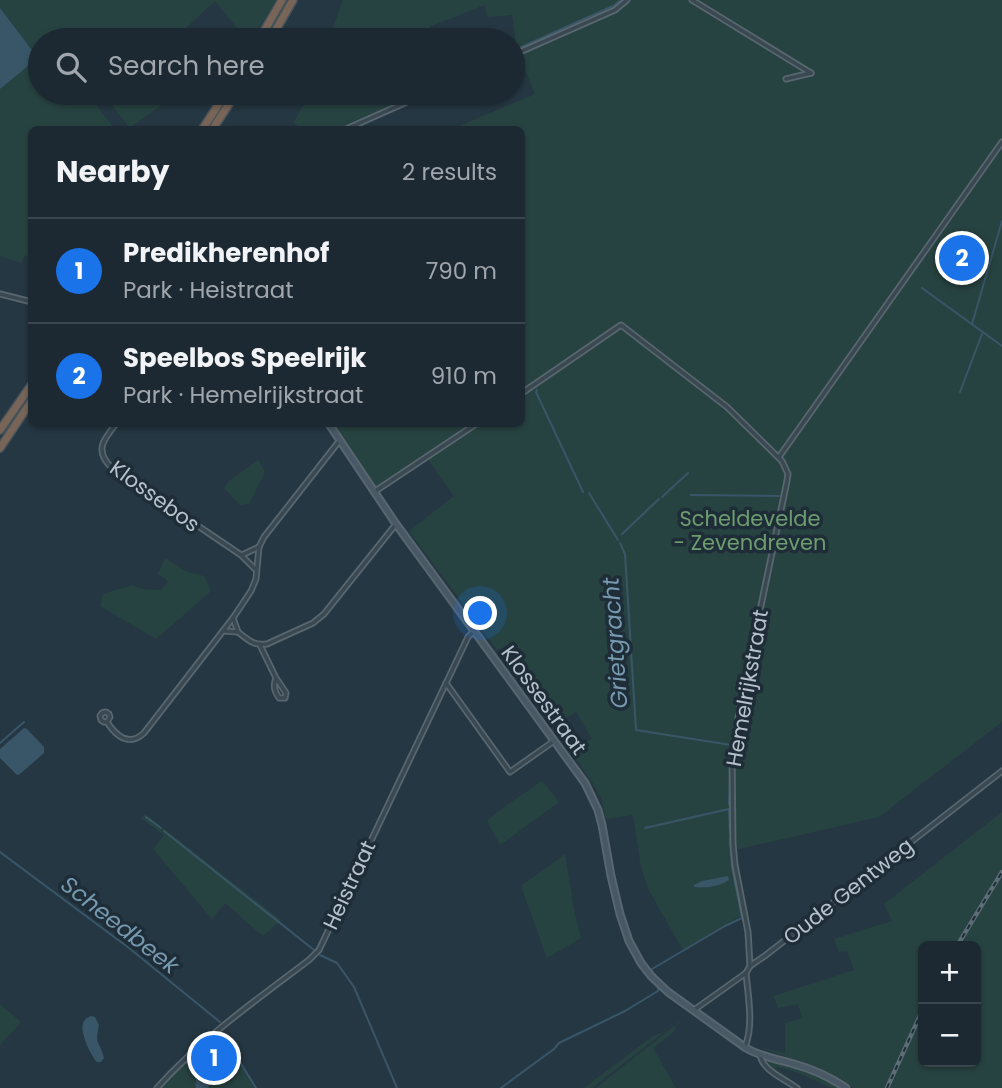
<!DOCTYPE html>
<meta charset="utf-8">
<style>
body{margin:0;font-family:Poppins,sans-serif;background:#25313a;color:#f1f3f6}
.controls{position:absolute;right:21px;bottom:21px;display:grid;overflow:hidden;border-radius:10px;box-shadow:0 2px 5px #0004}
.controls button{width:63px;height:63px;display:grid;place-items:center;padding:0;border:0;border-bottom:2px solid #3a454d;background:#1c2932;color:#f1f3f6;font:35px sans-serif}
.you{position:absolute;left:481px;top:614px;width:24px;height:24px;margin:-18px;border:5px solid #fff;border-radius:50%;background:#1a73e8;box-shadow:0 0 0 10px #1a73e833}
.badge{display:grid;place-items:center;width:46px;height:46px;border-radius:50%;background:#1a73e8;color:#fff;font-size:23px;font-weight:700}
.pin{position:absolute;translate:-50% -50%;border:4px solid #fff;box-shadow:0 2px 7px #0006}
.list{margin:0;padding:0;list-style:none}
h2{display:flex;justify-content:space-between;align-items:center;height:91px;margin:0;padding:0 28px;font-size:30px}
h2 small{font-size:23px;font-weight:400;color:#a0a6ac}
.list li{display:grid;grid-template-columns:46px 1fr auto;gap:21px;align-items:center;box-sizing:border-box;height:105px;padding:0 28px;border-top:2px solid #3a454d}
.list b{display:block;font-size:26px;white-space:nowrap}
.list p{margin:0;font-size:23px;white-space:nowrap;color:#a0a6ac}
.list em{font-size:23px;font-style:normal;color:#a0a6ac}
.icon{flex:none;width:38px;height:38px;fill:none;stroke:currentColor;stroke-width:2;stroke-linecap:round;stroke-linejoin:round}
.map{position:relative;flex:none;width:1002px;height:1088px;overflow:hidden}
.search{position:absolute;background:#1c2932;box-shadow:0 2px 5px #0004;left:28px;top:28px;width:497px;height:77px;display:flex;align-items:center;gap:18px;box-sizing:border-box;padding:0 24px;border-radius:38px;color:#a0a6ac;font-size:26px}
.panel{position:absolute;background:#1c2932;box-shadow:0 2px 5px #0004;left:28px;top:126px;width:497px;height:301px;border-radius:10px}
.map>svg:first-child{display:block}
.green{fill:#274341;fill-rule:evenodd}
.water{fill:#395669}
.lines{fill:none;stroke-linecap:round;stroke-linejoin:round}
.stream{stroke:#395669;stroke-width:2}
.street-casing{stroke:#58666f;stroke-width:7}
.secondary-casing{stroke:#58666f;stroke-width:9}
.highway-casing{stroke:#45535c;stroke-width:10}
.street{stroke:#3a4851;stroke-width:3.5}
.secondary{stroke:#485865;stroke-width:5}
.highway{stroke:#786557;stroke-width:7}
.rail-casing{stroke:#5c6d78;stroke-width:4.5}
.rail{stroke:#1e2d37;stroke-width:2;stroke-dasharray:5;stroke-linecap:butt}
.labels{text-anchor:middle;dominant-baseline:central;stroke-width:7;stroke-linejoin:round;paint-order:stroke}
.street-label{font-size:21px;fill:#b7c3cc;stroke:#1e2d37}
.park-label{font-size:21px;fill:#6d9d6f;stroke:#1e2d37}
.water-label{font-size:23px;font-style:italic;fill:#7699af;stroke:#1e2d37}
</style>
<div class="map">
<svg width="1002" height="1088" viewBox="0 0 1002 1088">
<rect width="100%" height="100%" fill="#253742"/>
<g class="green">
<polygon points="0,0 276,0 252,40 247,40 215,1 173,40 40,40 40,93 156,93 164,103 130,128 103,94 93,101 115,129 32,130 31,259 25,255 21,263 0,256 0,89 38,58 0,8"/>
<polygon points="343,0 1002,0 1002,722 879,817 735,850 747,912 683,950 648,889 641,867 633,815 606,819 601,798 591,780 569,750 592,739 576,712 552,726 510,669 524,659 515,643 497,650 409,531 454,496 426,457 377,488 334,424 522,424 522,130 452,129 535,94 517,49 512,15 487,17 485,5 431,26 423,40 348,40 330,36"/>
<polygon points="311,93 404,93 417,96 337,129 303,129 293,123"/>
<polygon points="258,460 265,472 249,504 240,505 224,488 229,481"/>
<path d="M165 558 189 573 204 576 211 591 156 639 100 606 103 594 133 585C142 591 150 589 161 590L168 581 158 574Z"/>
<polygon points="542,781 559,802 500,845 487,821 501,809"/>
<path d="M1002 812V1088H853L818 1068 759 1047 785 1053V1023L802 1018 798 1004 778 1008 774 996 854 970 847 951 839 952 834 939 892 921 884 904ZM976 946V1062H923V946Z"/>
<polygon points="145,814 281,920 263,936 225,903 212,919 153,849 164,835 141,818"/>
<polygon points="565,854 575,915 581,938 547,958 521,886"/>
<polygon points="0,1004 21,1022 0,1045"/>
<polygon points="687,1016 675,1027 675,1031 653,1048 676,1088 596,1088"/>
<polygon points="219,1032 255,1088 161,1088 164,1084"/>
<polygon points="664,1032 592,1088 584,1088 653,1036"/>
<path d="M767 1062C792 1067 817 1074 838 1088 828 1088 825 1085 816 1081 803 1075 790 1069 777 1067L776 1069 804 1088H801L767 1065Z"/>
</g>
<g class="water">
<polygon points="0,8 38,58 0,89"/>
<polygon points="24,728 27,729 44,747 44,753 20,774 17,775 0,758 0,749"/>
<path d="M728 876 729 880C718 887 706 888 694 887V885L702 881Z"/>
<path d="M91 1016 95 1017 99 1025C94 1047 100 1040 104 1058L101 1062H97C91 1056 80 1033 83 1024 84 1019 87 1018 91 1016Z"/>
<path d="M215 1057 223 1058 225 1067C215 1075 202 1068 209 1088H196C194 1073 204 1065 215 1057Z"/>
</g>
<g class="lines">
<g class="stream">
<polyline points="517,49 613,6 621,0"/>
<polyline points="922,288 1002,346"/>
<polyline points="972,324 1002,221"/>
<polyline points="537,390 536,392 583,492"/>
<polyline points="960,392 982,334"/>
<polyline points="589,493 618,540"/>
<polyline points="691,495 779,496"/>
<polyline points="662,497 688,473"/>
<polyline points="622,534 659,499"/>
<polyline points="620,543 625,554 636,730 731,745 731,746"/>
<polyline points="0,743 24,722"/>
<polyline points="729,804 731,750"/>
<polyline points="146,817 161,828"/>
<polyline points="645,828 729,809 730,833"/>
<polyline points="164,831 314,950"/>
<polyline points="0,852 129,948 220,1022"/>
<polyline points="320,955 337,963 354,987 397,1088"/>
<polyline points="660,981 651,970 652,969 725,926 742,918 732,867 730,838"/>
<polyline points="222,1033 256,1088"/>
<polyline points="501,1088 554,1049 559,1043 625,1011 658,991 658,989"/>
</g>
<defs>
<g id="street">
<polyline points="692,0 811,73"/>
<polyline points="513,55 615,10 627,0"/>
<polyline points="786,79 811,73"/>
<polyline points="344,130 427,93"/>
<polyline points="0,294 32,302"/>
<polyline points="522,393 621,325 727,407 782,461 788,474 787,481 739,711 732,760 733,844 735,865 748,932 750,966"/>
<path d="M116 424C104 439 94 450 111 467L241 555 255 569"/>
<polyline points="779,457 1002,142"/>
<polyline points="374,492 476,424"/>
<polyline points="242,555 259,547"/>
<polyline points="224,631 238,632 233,618"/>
<path d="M238 632C248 640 254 646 267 644L313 623 324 614 396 524"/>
<path d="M260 645 276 678C273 686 274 690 279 698H285L286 693 276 678"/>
<polyline points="446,683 510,772 554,741"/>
<path d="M107 722 110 717 109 714 106 712 102 713 100 716 101 720 104 722H107C116 736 129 747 144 733L233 618 251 591 256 579 259 547 264 537 340 440"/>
<polyline points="694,1010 746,973 750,966 766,955 1002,771"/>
<path d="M745 1047C754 1025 748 996 746 973"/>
<path d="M760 1055C763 1071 785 1079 797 1088"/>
<path d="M157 1088C201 1039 256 1000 309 960L319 950 468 637 474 631"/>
</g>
<path id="secondary" d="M329 424 396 524 585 783 598 810 602 825 611 876 620 914 629 941 641 963 651 976 668 992 746 1048C761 1057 777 1059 794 1064 812 1069 830 1077 846 1088"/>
<g id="highway">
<polyline points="259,40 282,0"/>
<polyline points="270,40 293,0"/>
<polyline points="202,130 226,93"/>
<polyline points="212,130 236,93"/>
<polyline points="0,430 32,384"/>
<polyline points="0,448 32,400"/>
</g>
</defs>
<use href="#street" class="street-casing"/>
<use href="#secondary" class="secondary-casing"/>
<use href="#highway" class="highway-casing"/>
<use href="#street" class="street"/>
<use href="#secondary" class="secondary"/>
<use href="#highway" class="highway"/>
<defs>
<g id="rail">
<polyline points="957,946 1002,872"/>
<polyline points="887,1088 923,1009"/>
</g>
</defs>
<use href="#rail" class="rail-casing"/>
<use href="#rail" class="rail"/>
</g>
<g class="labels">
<g class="street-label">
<text transform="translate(155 496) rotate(36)">Klossebos</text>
<text transform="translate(747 688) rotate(-80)">Hemelrijkstraat</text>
<text transform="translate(544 700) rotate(54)">Klossestraat</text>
<text transform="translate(349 885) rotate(-65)">Heistraat</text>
<text transform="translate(848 891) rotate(-38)">Oude Gentweg</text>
</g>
<g class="park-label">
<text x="750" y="518">Scheldevelde<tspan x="750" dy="24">- Zevendreven</tspan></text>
</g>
<g class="water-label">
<text transform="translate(615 643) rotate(-94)">Grietgracht</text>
<text transform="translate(120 925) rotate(38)">Scheedbeek</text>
</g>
</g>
</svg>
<div class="controls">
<button>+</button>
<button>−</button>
</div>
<div class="you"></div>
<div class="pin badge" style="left:214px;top:1058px">1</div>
<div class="pin badge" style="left:962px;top:258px">2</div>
<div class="search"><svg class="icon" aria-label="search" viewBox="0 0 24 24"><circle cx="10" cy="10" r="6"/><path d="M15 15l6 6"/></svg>Search here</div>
<section class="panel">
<h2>Nearby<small>2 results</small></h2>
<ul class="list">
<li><span class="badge">1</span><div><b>Predikherenhof</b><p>Park · Heistraat</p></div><em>790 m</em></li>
<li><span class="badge">2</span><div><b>Speelbos Speelrijk</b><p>Park · Hemelrijkstraat</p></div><em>910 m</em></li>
</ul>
</section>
</div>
